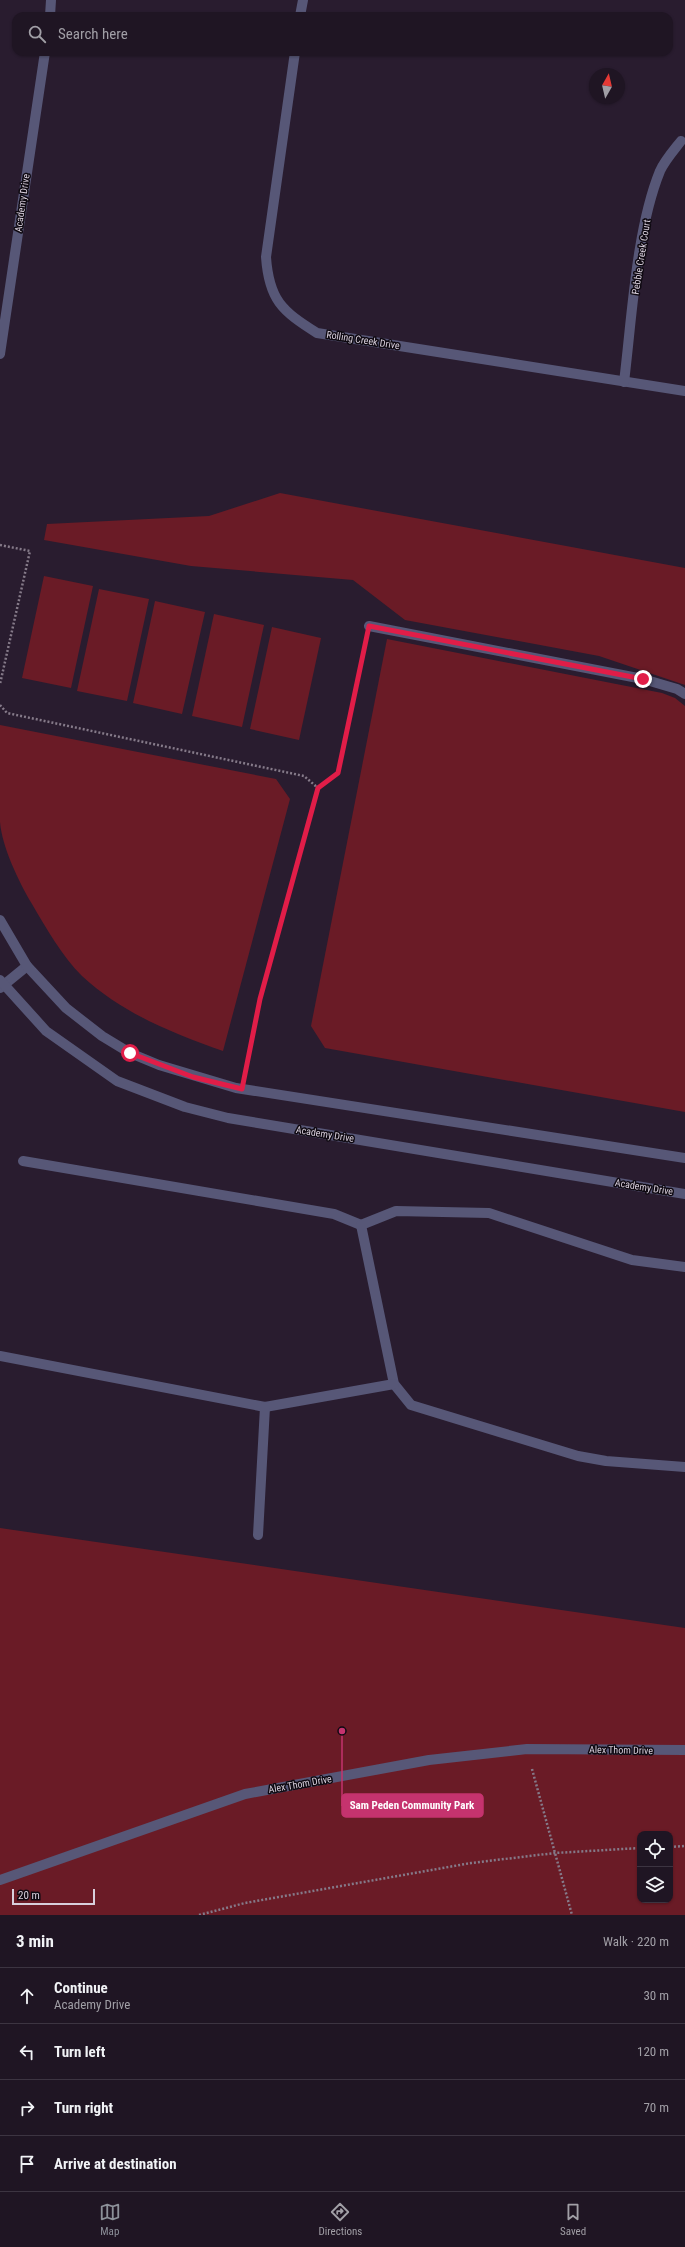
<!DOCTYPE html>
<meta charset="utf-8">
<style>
body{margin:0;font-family:"Roboto Condensed",sans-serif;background:#2c2230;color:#f1f3f6}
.controls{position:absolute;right:12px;bottom:12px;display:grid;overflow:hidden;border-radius:8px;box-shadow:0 1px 3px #0004}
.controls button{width:36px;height:36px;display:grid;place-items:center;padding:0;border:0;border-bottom:1px solid #3c3441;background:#1f1523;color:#f1f3f6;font:20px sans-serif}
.compass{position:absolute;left:589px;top:68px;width:36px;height:36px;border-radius:50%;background:#1f1523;box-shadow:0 1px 3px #0004;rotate:8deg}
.scale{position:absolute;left:12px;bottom:10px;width:83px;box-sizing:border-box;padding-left:4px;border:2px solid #d8cfdc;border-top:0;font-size:11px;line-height:14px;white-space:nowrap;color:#d8cfdc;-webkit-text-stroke:3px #0e0911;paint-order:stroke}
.stop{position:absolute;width:12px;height:12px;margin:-9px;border:3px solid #e11d48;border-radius:50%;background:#fff}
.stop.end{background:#e11d48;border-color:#fff;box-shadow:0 1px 4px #0008}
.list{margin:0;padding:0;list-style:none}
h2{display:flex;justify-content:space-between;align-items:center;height:52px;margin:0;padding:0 16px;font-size:17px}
h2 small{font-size:13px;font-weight:400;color:#a19fa6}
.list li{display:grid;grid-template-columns:26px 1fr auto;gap:12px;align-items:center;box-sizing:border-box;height:56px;padding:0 16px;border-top:1px solid #3c3441}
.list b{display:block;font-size:15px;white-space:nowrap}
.list p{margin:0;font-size:13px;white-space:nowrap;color:#a19fa6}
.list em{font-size:13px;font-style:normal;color:#a19fa6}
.icon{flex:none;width:22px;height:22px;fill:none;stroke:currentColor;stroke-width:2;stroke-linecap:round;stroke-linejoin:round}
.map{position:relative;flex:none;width:685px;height:1915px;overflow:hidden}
.search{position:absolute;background:#1f1523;box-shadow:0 1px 3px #0004;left:12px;right:12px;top:12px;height:44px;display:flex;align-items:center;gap:10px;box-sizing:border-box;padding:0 14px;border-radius:12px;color:#a19fa6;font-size:15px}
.sheet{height:276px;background:#1f1523}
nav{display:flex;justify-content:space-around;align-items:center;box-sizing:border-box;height:56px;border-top:1px solid #3c3441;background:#1f1523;font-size:11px;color:#a19fa6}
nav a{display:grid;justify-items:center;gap:2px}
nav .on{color:#8c9099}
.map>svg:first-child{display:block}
.green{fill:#6a1b26;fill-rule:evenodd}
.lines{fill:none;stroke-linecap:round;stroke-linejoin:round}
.path{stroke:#857a89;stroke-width:2.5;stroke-dasharray:2 2;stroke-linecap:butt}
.lane{stroke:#575777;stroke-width:10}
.street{stroke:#575777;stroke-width:10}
.route{stroke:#e11d48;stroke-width:5}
.labels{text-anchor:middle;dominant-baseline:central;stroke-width:3;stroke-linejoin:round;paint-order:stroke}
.street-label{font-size:10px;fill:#d8cfdc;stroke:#0e0911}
.leader{fill:none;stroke:#c5336e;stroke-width:1.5}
.callout-dot{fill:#c5336e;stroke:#0e0911;stroke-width:1.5}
.callout{fill:#c5336e;stroke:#c5336e;stroke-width:1.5}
.callout-label{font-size:11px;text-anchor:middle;font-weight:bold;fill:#fff}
</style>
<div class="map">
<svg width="685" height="1915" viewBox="0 0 685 1915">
<rect width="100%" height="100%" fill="#291c2f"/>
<g class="green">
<polygon points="280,493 685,568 685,685 599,656 405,620 353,580 191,566 44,540 47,524 209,516"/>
<polygon points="44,576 93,586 71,688 22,678"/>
<polygon points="99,589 149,599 127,701 77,691"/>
<polygon points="155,601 205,612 182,714 133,703"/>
<polygon points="214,614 264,625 242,727 192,716"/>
<polygon points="272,627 321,638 299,740 250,729"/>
<polygon points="387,639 662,693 675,698 685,706 685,1112 325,1048 311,1026"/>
<path d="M0 725 276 779 290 799 223 1051C172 1033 122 1013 82 976 62 956 46 928 32 904 19 882 2 847 0 822 0 790 0 757 0 725Z"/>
<path d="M0 1528 685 1628V1915H0ZM640 1834H670V1900H640Z"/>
</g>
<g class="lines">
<g class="path">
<polyline points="0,545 30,551 0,684"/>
<polyline points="0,705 7,713 304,776 318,788"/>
<polyline points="246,1071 260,999 318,788 338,773 365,644"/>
<polyline points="532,1769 572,1915"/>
<polyline points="670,1847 685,1846"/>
<polyline points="199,1915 245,1903 471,1863 555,1853 640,1848"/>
</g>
<g class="lane">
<polyline points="369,626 643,679 677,689 685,694"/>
<polyline points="0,988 27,966"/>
<polyline points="23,1161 334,1214 361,1225"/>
<polyline points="685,1267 632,1260 489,1213 396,1211 361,1225 394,1384 411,1405 578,1456 606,1461 685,1467"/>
<polyline points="0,1356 265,1407 394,1384"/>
<polyline points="258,1535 265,1407"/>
<polyline points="0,1880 245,1794 429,1760 527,1749 685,1750"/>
</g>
<g class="street">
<polyline points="50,16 51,0"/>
<polyline points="300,16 303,0"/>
<path d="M295 52 266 257C269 300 282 311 317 333L685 391"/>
<polyline points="0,354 45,52"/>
<path d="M624 382C632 318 636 230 660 171 665 160 674 150 681 141"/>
<polyline points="0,920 27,966 66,1008 102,1036 130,1053 159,1065 236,1088 685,1158"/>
<polyline points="0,980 46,1031 117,1081 185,1107 228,1118 685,1194"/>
</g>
</g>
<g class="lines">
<polyline class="route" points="130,1053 193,1077 242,1089 260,999 318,788 338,773 369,626 643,679"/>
</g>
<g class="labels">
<g class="street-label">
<text transform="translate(22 203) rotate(-82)">Academy Drive</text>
<text transform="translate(641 257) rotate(-81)">Pebble Creek Court</text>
<text transform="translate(363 340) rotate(9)">Rolling Creek Drive</text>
<text transform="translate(325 1134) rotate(9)">Academy Drive</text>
<text transform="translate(644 1187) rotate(9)">Academy Drive</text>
<text transform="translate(621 1750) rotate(1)">Alex Thom Drive</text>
<text transform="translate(300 1784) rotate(-10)">Alex Thom Drive</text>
</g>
</g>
<path class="leader" d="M342 1731L342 1806"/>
<circle class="callout-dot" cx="342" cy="1731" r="4"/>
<rect class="callout" x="342" y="1794" width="141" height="23" rx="4"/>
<g class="callout-label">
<text x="412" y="1809">Sam Peden Community Park</text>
</g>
</svg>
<div class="controls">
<button><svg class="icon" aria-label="locate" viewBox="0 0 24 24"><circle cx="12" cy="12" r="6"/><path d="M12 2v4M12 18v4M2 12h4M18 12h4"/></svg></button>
<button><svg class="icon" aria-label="layers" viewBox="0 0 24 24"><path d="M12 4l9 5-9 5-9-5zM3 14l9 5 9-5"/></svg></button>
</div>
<svg class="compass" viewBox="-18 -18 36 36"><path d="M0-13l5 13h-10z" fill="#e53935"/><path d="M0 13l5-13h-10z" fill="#a19fa6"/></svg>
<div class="scale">20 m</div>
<div class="stop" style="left:130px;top:1053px"></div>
<div class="stop end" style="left:643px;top:679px"></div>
<div class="search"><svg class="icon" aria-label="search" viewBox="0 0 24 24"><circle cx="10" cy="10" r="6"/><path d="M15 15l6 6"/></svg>Search here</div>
</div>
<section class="sheet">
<h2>3 min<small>Walk · 220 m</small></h2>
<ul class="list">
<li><svg class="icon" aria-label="ahead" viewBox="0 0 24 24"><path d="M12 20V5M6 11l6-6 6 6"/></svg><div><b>Continue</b><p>Academy Drive</p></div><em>30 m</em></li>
<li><svg class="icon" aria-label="left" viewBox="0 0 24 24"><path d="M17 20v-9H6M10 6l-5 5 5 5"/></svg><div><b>Turn left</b></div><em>120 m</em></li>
<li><svg class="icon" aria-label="right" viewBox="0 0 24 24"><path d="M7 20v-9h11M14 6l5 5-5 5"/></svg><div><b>Turn right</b></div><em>70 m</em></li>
<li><svg class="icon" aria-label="arrive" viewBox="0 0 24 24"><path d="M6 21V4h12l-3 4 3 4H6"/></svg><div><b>Arrive at destination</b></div></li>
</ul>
</section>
<nav>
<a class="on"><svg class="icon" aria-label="map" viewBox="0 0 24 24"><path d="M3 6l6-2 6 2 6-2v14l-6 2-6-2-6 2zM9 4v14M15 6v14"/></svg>Map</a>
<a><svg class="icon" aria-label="directions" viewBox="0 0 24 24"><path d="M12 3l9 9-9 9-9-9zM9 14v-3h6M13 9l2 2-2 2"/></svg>Directions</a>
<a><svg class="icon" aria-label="saved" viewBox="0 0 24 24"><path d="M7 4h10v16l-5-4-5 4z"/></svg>Saved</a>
</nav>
